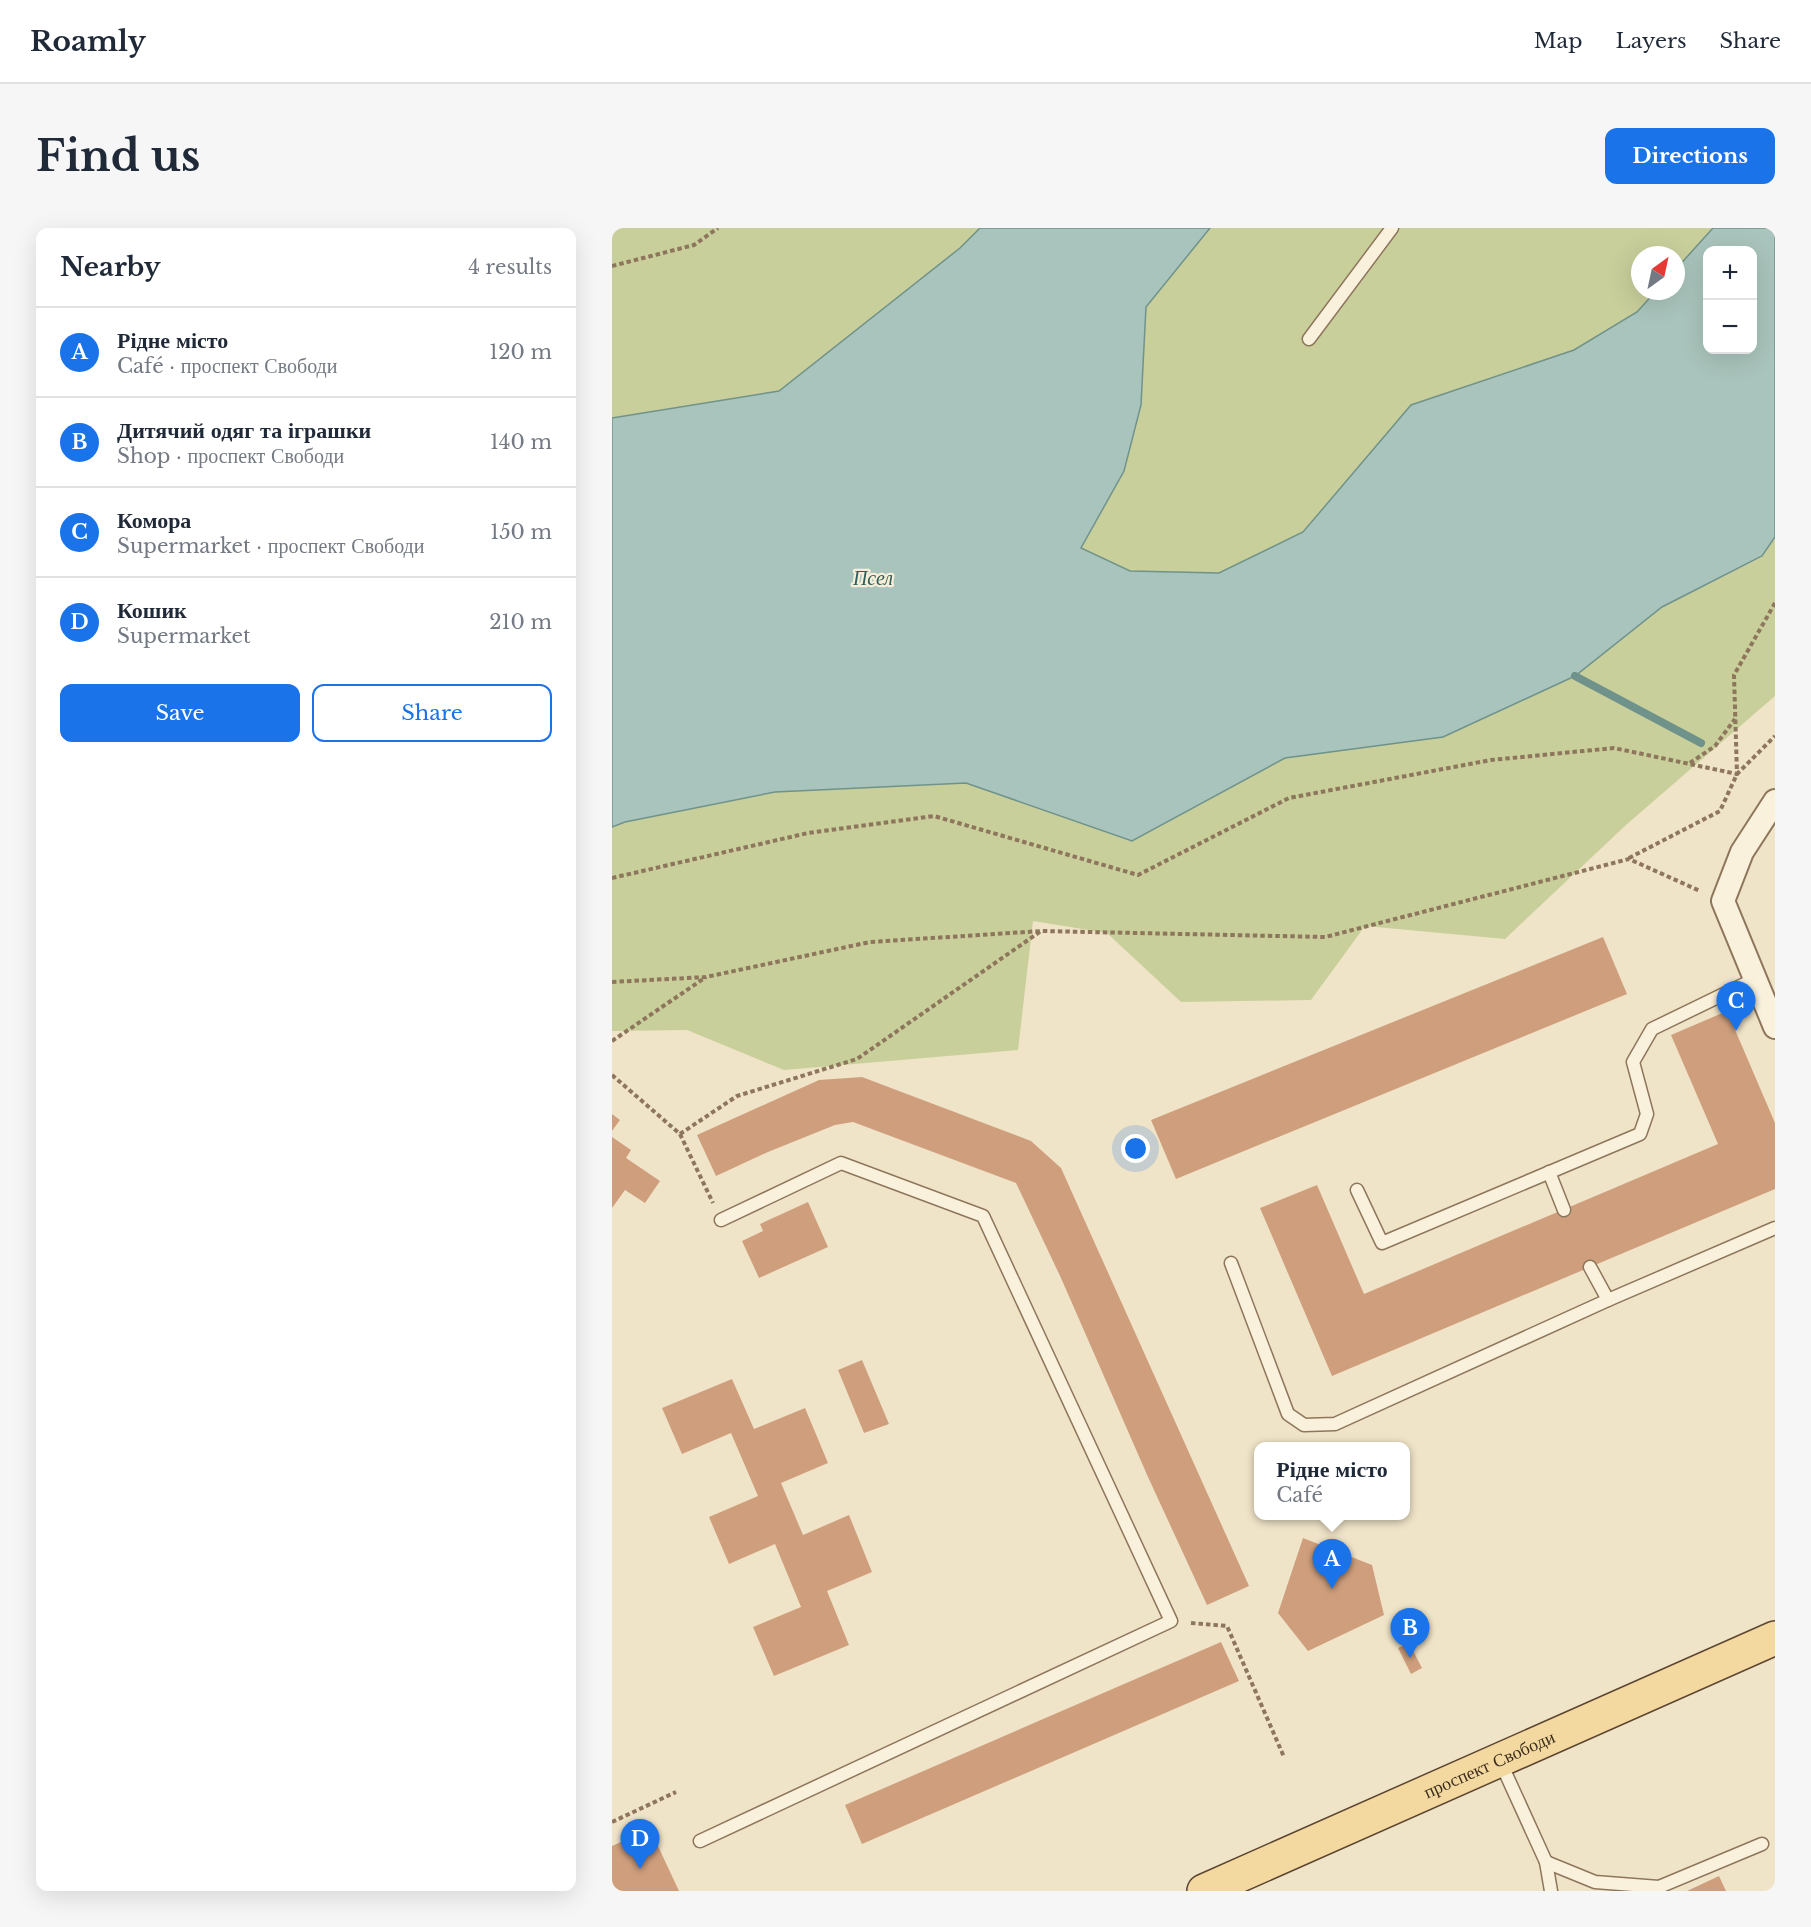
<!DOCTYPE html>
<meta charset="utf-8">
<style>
body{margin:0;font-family:"Libre Baskerville",serif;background:#f6f6f7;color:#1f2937}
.controls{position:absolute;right:18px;top:18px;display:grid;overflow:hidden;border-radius:12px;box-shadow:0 6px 24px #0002}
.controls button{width:54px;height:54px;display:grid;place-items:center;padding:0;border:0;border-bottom:2px solid #e0e1e3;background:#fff;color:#1f2937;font:30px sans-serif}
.compass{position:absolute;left:1019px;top:18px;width:54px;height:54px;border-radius:50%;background:#fff;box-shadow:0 6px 24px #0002;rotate:33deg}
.you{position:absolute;left:524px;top:921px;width:21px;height:21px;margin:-15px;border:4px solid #fff;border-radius:50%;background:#1a73e8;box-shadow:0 0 0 9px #1a73e833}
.badge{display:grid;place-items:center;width:39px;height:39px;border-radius:50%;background:#1a73e8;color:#fff;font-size:20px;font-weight:700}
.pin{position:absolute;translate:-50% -50px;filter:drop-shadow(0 2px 3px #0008)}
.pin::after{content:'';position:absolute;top:32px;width:21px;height:18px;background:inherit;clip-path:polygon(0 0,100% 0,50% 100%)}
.popup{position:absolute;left:642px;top:1214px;width:156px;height:78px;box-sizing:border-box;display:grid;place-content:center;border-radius:12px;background:#fff;filter:drop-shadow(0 2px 4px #0005);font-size:20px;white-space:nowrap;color:#747a83}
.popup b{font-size:22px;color:#1f2937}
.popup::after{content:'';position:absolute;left:50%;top:100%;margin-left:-12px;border:12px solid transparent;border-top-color:#fff}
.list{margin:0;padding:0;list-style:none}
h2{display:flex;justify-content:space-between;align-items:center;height:78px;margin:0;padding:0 24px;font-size:26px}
h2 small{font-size:20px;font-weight:400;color:#747a83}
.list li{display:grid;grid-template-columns:39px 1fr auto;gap:18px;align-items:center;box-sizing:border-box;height:90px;padding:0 24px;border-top:2px solid #e0e1e3}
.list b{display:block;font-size:22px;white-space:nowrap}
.list p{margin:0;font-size:20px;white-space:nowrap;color:#747a83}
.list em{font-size:20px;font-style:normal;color:#747a83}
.actions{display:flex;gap:12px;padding:18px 24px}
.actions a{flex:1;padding:14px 0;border:2px solid #1a73e8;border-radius:12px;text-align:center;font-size:21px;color:#1a73e8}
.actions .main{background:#1a73e8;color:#fff}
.map{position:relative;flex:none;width:1163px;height:1663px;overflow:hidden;border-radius:12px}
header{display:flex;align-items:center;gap:36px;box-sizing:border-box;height:84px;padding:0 30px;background:#fff;border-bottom:2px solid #e0e1e3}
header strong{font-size:28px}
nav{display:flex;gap:33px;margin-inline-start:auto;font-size:21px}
.intro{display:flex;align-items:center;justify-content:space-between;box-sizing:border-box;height:144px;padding:0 36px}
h1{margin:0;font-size:42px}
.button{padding:15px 27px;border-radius:12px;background:#1a73e8;color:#fff;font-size:21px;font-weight:700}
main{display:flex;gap:36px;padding:0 36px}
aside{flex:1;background:#fff;border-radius:12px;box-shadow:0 6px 24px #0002}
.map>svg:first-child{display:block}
.green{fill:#c9cf9b}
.water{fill:#a9c4bc;stroke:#6f938a;stroke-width:1.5;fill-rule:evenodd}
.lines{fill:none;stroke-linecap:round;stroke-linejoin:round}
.stream{stroke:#6f938a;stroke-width:8}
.building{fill:#cf9f7d}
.service-casing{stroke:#8d765c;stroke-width:15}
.minor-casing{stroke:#8d765c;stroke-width:26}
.primary-casing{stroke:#5b4430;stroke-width:36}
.path{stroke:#8d765c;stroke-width:4;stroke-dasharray:4.5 3;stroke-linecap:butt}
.service{stroke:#faf1dc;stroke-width:12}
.minor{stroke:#faf1dc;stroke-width:22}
.primary{stroke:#f3d9a0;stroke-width:33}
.labels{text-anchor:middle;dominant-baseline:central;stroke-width:4.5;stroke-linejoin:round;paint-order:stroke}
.street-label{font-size:18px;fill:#3d2e20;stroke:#f7eed8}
.water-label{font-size:20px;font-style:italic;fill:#2f5d5a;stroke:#f7eed8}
</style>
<header>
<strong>Roamly</strong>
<nav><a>Map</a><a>Layers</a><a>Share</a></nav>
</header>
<div class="intro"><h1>Find us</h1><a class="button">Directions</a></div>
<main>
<aside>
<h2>Nearby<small>4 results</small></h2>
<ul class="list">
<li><span class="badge">A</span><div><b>Рідне місто</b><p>Café · проспект Свободи</p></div><em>120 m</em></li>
<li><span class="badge">B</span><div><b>Дитячий одяг та іграшки</b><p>Shop · проспект Свободи</p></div><em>140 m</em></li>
<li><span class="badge">C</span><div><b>Комора</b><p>Supermarket · проспект Свободи</p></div><em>150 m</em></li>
<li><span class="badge">D</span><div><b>Кошик</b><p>Supermarket</p></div><em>210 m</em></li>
</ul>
<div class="actions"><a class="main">Save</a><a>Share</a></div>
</aside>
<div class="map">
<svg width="1163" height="1663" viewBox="0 0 1163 1663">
<rect width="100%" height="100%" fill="#f0e4c8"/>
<g class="green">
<polygon points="0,0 368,0 348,20 167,163 0,190"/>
<polygon points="598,0 1101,0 1064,41 1064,27 1028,27 1028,63 1044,63 1025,84 962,122 799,177 691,304 606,345 518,343 469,321 512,243 529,177 534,79"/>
<polygon points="1163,309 1163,468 1014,597 893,711 753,698 699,772 569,774 495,705 421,693 406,822 172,842 75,802 0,803 0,599 13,594 163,564 354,555 520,613 673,530 831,509 963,448 1050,379 1150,329"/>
</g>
<path class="water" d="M368 0H598L534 79 529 177 512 243 469 320 518 343 607 345 691 304 799 177 962 122 1025 84 1044 63H1064V41L1101 0H1163V309L1150 328 1050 379 963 448 831 509 673 530 520 613 354 555 163 564 13 594 0 599V190L167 163 348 20ZM1096 22H1140V122H1096Z"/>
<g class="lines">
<polyline class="stream" points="963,448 1089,515"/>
</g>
<g class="building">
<polygon points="991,709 1015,766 564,951 539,892"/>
<polygon points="1115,783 1163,895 1163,961 720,1148 648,980 705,957 752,1066 1106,916 1059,807"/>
<polygon points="250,849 419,913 449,940 637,1358 595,1377 536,1249 449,1050 404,955 241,894 223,897 156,924 104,948 85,907 207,852"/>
<polygon points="0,886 8,892 0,903"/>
<polygon points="0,909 19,922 14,930 48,953 33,975 13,962 0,980"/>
<polygon points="196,974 216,1019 147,1050 130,1013 151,1003 148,996"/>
<polygon points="250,1132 277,1196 252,1205 226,1142"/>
<polygon points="120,1151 142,1201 193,1180 216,1235 169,1255 191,1307 237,1287 260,1344 215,1363 237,1417 162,1448 141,1399 189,1379 163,1316 117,1336 97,1289 146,1268 119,1205 70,1226 50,1180"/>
<polygon points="691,1310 760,1337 772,1387 696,1423 666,1385"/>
<polygon points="609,1414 627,1453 250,1616 233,1577"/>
<polygon points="797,1415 810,1440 799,1446 786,1420"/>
<polygon points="38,1601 67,1663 0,1663 0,1618"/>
<polygon points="1107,1648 1114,1663 1075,1663"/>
</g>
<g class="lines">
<defs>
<g id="service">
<polyline points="697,111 780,0"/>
<polyline points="937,944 952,982"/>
<polyline points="745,962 770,1015 1028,906 1035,886 1021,834 1040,801 1143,751"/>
<polyline points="619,1035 676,1186 692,1197 723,1196 996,1072 1163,1000"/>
<polyline points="978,1039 996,1072"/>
<polyline points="888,1533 934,1634 939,1663"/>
<polyline points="88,1613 559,1393 371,988 229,935 109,992"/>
<polyline points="934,1634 983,1654 1047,1659 1150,1616"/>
</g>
<polyline id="minor" points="1163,573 1130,624 1111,673 1163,799"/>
<g id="primary">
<path id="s1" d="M592 1663 1163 1410"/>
</g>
</defs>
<use href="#service" class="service-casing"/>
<use href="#minor" class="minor-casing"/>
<use href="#primary" class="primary-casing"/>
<g class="path">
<polyline points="0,38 82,17 106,0"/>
<polyline points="1078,535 1103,518 1123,491"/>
<polyline points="1017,630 1108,583 1125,546 1163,508"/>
<polyline points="0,650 196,605 322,588 526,647 677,570 879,532 1002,520 1125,546 1122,447 1163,375"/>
<polyline points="0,754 94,749 258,714 430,703 713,709 1017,631 1088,663"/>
<polyline points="0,813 94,749"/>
<polyline points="0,847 68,906 101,975"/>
<polyline points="68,906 125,868 245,831 429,703"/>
<polyline points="579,1395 615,1398 672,1529"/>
<polyline points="0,1594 64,1564"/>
</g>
<use href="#service" class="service"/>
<use href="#minor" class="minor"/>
<use href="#primary" class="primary"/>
</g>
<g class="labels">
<g class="street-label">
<text stroke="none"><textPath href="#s1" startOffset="312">проспект Свободи</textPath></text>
</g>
<g class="water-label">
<text x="261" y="350">Псел</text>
</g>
</g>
</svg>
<div class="controls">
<button>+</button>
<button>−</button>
</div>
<svg class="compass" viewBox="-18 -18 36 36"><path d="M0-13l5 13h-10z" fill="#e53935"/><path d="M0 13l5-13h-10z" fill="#747a83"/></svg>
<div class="you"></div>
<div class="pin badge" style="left:720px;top:1361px">A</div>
<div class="popup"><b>Рідне місто</b>Café</div>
<div class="pin badge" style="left:798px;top:1430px">B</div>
<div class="pin badge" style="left:1124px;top:803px">C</div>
<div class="pin badge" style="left:28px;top:1641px">D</div>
</div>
</main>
